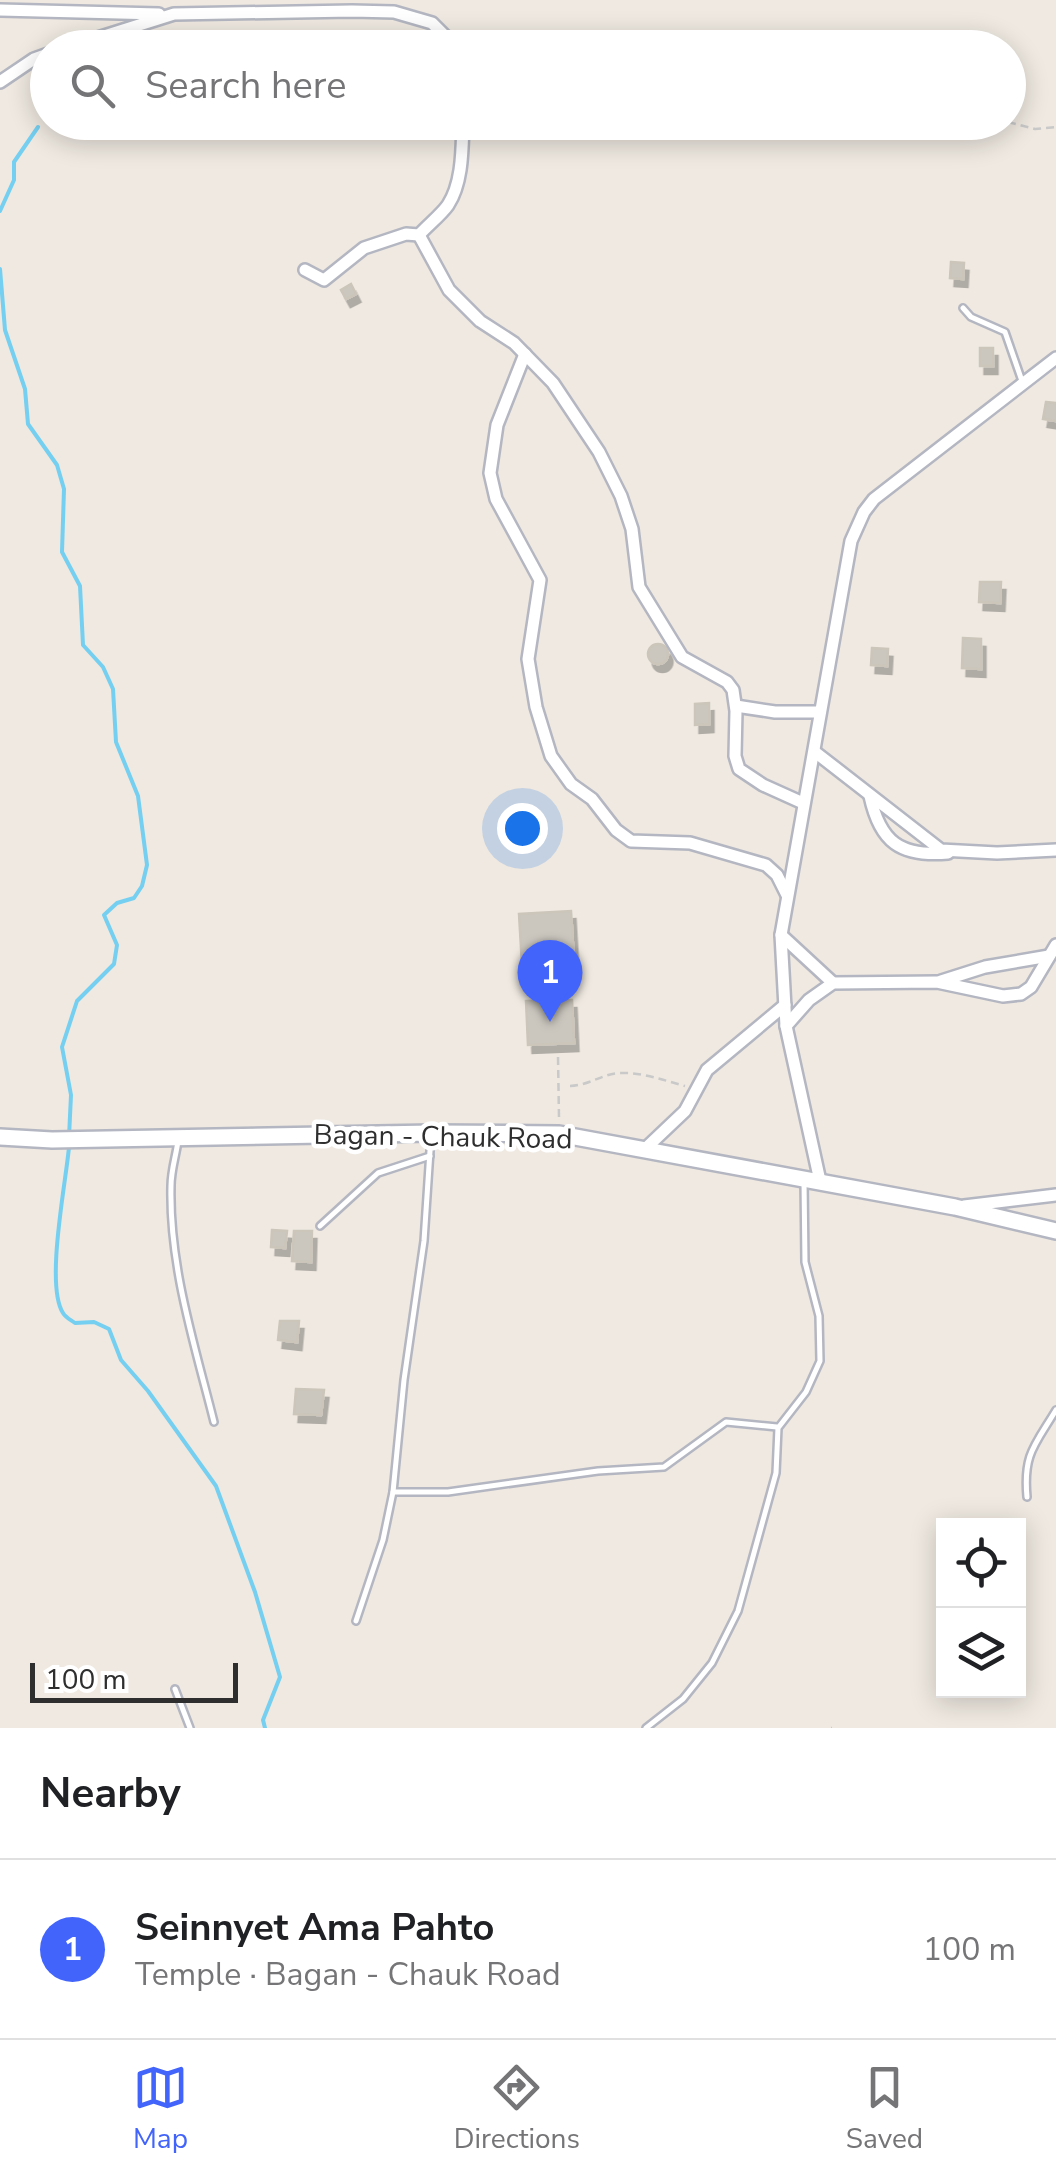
<!DOCTYPE html>
<meta charset="utf-8">
<style>
body{margin:0;font-family:"Nunito Sans",sans-serif;background:#f6f6f6;color:#202124}
.controls{position:absolute;right:30px;bottom:30px;display:grid;overflow:hidden;border-radius:0px;box-shadow:0 5px 25px #0003}
.controls button{width:90px;height:90px;display:grid;place-items:center;padding:0;border:0;border-bottom:2px solid #e0e0e0;background:#fff;color:#202124;font:50px sans-serif}
.scale{position:absolute;left:30px;bottom:25px;width:208px;box-sizing:border-box;padding-left:10px;border:5px solid #2e2e2e;border-top:0;font-size:28px;line-height:35px;white-space:nowrap;color:#2e2e2e;-webkit-text-stroke:8px #fff;paint-order:stroke}
.you{position:absolute;left:522px;top:828px;width:35px;height:35px;margin:-25px;border:8px solid #fff;border-radius:50%;background:#1a73e8;box-shadow:0 0 0 15px #1a73e833}
.badge{display:grid;place-items:center;width:65px;height:65px;border-radius:50%;background:#4264fb;color:#fff;font-size:32px;font-weight:700}
.pin{position:absolute;translate:-50% -82px;filter:drop-shadow(0 2px 5px #0008)}
.pin::after{content:'';position:absolute;top:52px;width:35px;height:30px;background:inherit;clip-path:polygon(0 0,100% 0,50% 100%)}
.list{margin:0;padding:0;list-style:none}
h2{display:flex;justify-content:space-between;align-items:center;height:130px;margin:0;padding:0 40px;font-size:42px}
h2 small{font-size:32px;font-weight:400;color:#757577}
.list li{display:grid;grid-template-columns:65px 1fr auto;gap:30px;align-items:center;box-sizing:border-box;height:180px;padding:0 40px;border-top:2px solid #e0e0e0}
.list b{display:block;font-size:38px;white-space:nowrap}
.list p{margin:0;font-size:32px;white-space:nowrap;color:#757577}
.list em{font-size:32px;font-style:normal;color:#757577}
.icon{flex:none;width:55px;height:55px;fill:none;stroke:currentColor;stroke-width:2;stroke-linecap:round;stroke-linejoin:round}
.map{position:relative;flex:none;width:1056px;height:1728px;overflow:hidden}
.search{position:absolute;background:#fff;box-shadow:0 5px 25px #0003;left:30px;right:30px;top:30px;height:110px;display:flex;align-items:center;gap:25px;box-sizing:border-box;padding:0 35px;border-radius:55px;color:#757577;font-size:38px}
.sheet{height:310px;background:#fff}
nav{display:flex;justify-content:space-around;align-items:center;box-sizing:border-box;height:140px;border-top:2px solid #e0e0e0;background:#fff;font-size:28px;color:#757577}
nav a{display:grid;justify-items:center;gap:5px}
nav .on{color:#4264fb}
.map>svg:first-child{display:block}
.lines{fill:none;stroke-linecap:round;stroke-linejoin:round}
.stream{stroke:#75cff0;stroke-width:4}
.building{fill:#cbc7bf;stroke:#cbc5ba;stroke-width:2.5;filter:url(#shadow)}
.service-casing{stroke:#b4b7c1;stroke-width:10}
.minor-casing{stroke:#b4b7c1;stroke-width:16}
.secondary-casing{stroke:#b4b7c1;stroke-width:20}
.path{stroke:#c9c9c9;stroke-width:2.5;stroke-dasharray:8 5;stroke-linecap:butt}
.service{stroke:#fff;stroke-width:5}
.minor{stroke:#fff;stroke-width:11}
.secondary{stroke:#fff;stroke-width:15}
.labels{text-anchor:middle;dominant-baseline:central;stroke-width:9;stroke-linejoin:round;paint-order:stroke}
.street-label{font-size:28px;fill:#2e2e2e;stroke:#fff}
</style>
<div class="map">
<svg width="1056" height="1728" viewBox="0 0 1056 1728">
<defs>
<filter id="shadow"><feDropShadow dx="4.5" dy="8" stdDeviation="0" flood-color="#0004"/></filter>
</defs>
<rect width="100%" height="100%" fill="#efe9e1"/>
<g class="lines">
<g class="stream">
<polyline points="0,211 14,180 14,162 38,127"/>
<polyline points="0,269 5,330 25,389 28,424 57,465 64,489 62,552 80,586 83,645 103,667 113,689 116,742 138,796 147,865 142,886 134,898 117,903 104,915 117,945 114,964 77,1001 62,1047 71,1095 69,1137"/>
<path d="M69 1147C66 1182 45 1285 63 1313 66 1318 71 1320 75 1323L94 1322 109 1329 121 1360 148 1391 216 1486 255 1592 280 1677 263 1720 265 1728"/>
</g>
</g>
<g class="building">
<polygon points="951,262 964,263 963,279 950,278"/>
<polygon points="351,284 356,294 346,299 341,290"/>
<rect x="980" y="348" width="13" height="18"/>
<polygon points="1046,402 1056,403 1056,421 1043,419"/>
<polygon points="980,582 1001,582 1000,603 979,602"/>
<polygon points="963,638 981,639 981,669 962,668"/>
<circle cx="658" cy="654" r="10"/>
<polygon points="872,648 888,649 887,666 871,665"/>
<polygon points="709,703 709,724 695,725 695,704"/>
<polygon points="571,911 574,962 522,965 519,914"/>
<polygon points="572,1000 574,1043 528,1045 526,1001"/>
<polygon points="272,1230 287,1231 285,1248 271,1247"/>
<polygon points="294,1231 312,1231 311,1262 292,1261"/>
<polygon points="280,1321 299,1321 297,1342 278,1340"/>
<polygon points="296,1389 324,1390 321,1415 294,1414"/>
</g>
<g class="lines">
<defs>
<g id="service">
<polyline points="963,308 971,317 1005,332 1022,381"/>
<path d="M178 1141C176 1156 171 1170 171 1186 169 1266 195 1346 214 1422"/>
<polyline points="320,1226 378,1173 430,1156"/>
<polyline points="393,1492 448,1492 598,1471 664,1467 726,1422 777,1427"/>
<path d="M1027 1497C1023 1454 1035 1445 1056 1410"/>
<polyline points="356,1621 383,1540 393,1492 404,1380 424,1241 431,1136"/>
<polyline points="175,1689 190,1728"/>
<polyline points="646,1728 683,1699 712,1663 738,1611 776,1473 778,1428 806,1392 820,1361 819,1316 805,1262 804,1181"/>
</g>
<g id="minor">
<polyline points="0,10 159,14"/>
<polyline points="66,48 174,14 352,11 394,12 432,23 457,48"/>
<polyline points="0,82 34,59 48,54"/>
<polyline points="419,235 449,290 480,321 514,343 553,383 599,452 621,496 632,529 639,587 682,657 727,682 733,690 736,711 735,756 739,769 763,785 803,803"/>
<path d="M305 270 324 280 364 248 406 234 419 235C428 225 441 215 448 205 463 182 462 148 463 122"/>
<polyline points="525,354 497,425 490,473 496,499 540,580 528,659 536,707 551,756 571,784 592,799 616,830 631,841 690,843 766,865 777,875 787,895"/>
<polyline points="736,706 775,712 820,712"/>
<polyline points="815,752 941,850 997,853 1056,850"/>
<path d="M870 796C880 842 900 857 948 853"/>
<polyline points="781,935 833,983"/>
<polyline points="941,981 985,967 1049,956"/>
<polyline points="786,1026 809,1000 833,983 937,982 1003,996 1021,994 1031,987 1056,945"/>
<polyline points="646,1148 685,1111 707,1070 785,1005"/>
<polyline points="820,1181 786,1026 781,935 851,541 864,512 874,499 1056,358"/>
<polyline points="964,1206 1056,1195"/>
</g>
<polyline id="secondary" points="0,1137 52,1140 432,1133 559,1134 955,1207 1056,1231"/>
</defs>
<use href="#service" class="service-casing"/>
<use href="#minor" class="minor-casing"/>
<use href="#secondary" class="secondary-casing"/>
<g class="path">
<polyline points="1008,122 1035,129 1056,127"/>
<polyline points="558,1057 559,1118"/>
<path d="M570 1086C590 1085 602 1074 619 1073 642 1072 663 1080 685 1086"/>
<polyline points="831,1728 832,1728"/>
</g>
<use href="#service" class="service"/>
<use href="#minor" class="minor"/>
<use href="#secondary" class="secondary"/>
</g>
<g class="labels">
<g class="street-label">
<text transform="translate(443 1137) rotate(1)">Bagan - Chauk Road</text>
</g>
</g>
</svg>
<div class="controls">
<button><svg class="icon" aria-label="locate" viewBox="0 0 24 24"><circle cx="12" cy="12" r="6"/><path d="M12 2v4M12 18v4M2 12h4M18 12h4"/></svg></button>
<button><svg class="icon" aria-label="layers" viewBox="0 0 24 24"><path d="M12 4l9 5-9 5-9-5zM3 14l9 5 9-5"/></svg></button>
</div>
<div class="scale">100 m</div>
<div class="you"></div>
<div class="pin badge" style="left:550px;top:1022px">1</div>
<div class="search"><svg class="icon" aria-label="search" viewBox="0 0 24 24"><circle cx="10" cy="10" r="6"/><path d="M15 15l6 6"/></svg>Search here</div>
</div>
<section class="sheet">
<h2>Nearby<small></small></h2>
<ul class="list">
<li><span class="badge">1</span><div><b>Seinnyet Ama Pahto</b><p>Temple · Bagan - Chauk Road</p></div><em>100 m</em></li>
</ul>
</section>
<nav>
<a class="on"><svg class="icon" aria-label="map" viewBox="0 0 24 24"><path d="M3 6l6-2 6 2 6-2v14l-6 2-6-2-6 2zM9 4v14M15 6v14"/></svg>Map</a>
<a><svg class="icon" aria-label="directions" viewBox="0 0 24 24"><path d="M12 3l9 9-9 9-9-9zM9 14v-3h6M13 9l2 2-2 2"/></svg>Directions</a>
<a><svg class="icon" aria-label="saved" viewBox="0 0 24 24"><path d="M7 4h10v16l-5-4-5 4z"/></svg>Saved</a>
</nav>
